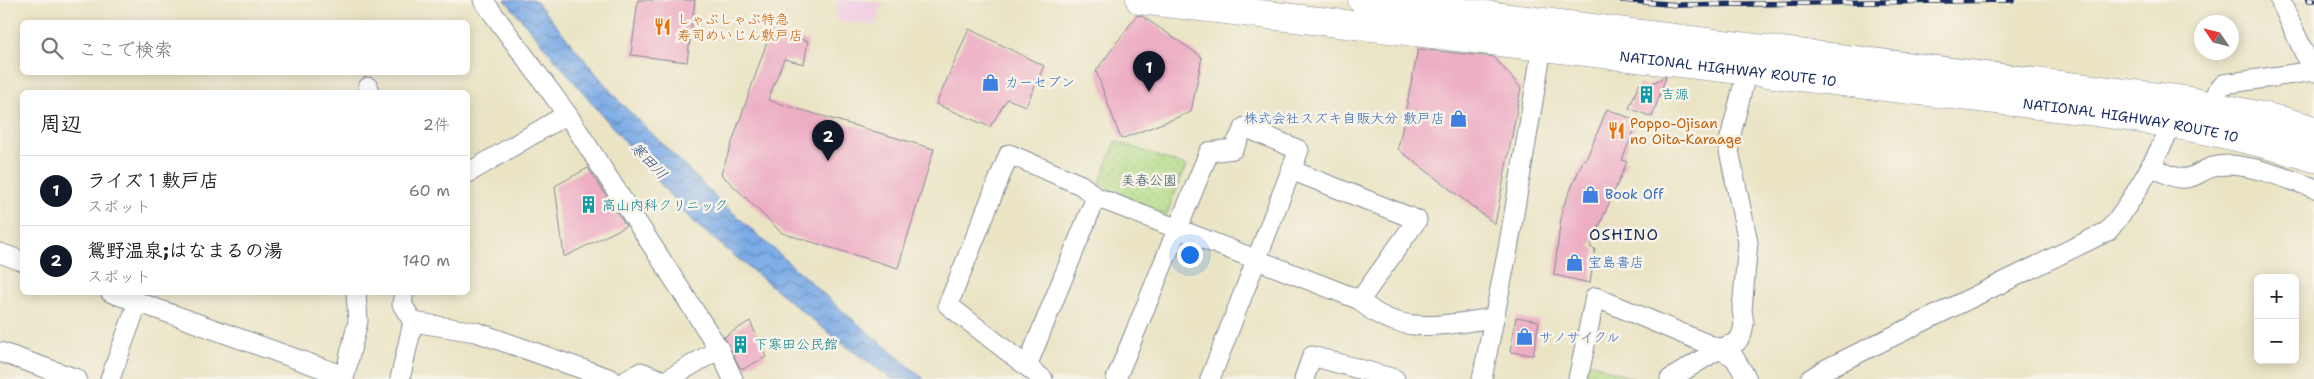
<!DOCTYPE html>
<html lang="ja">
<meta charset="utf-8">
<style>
body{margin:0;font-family:"Shantell Sans","Klee One",sans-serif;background:#f6f6f6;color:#222}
.controls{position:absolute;right:15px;bottom:15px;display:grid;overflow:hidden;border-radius:8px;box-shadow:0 2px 12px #0003}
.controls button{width:45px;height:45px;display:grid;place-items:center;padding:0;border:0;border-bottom:1px solid #e0e0e0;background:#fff;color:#222;font:25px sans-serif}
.compass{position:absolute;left:2194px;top:15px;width:45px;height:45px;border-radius:50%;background:#fff;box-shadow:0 2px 12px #0003;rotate:305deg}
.you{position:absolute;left:1189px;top:254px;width:18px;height:18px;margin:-12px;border:4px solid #fff;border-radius:50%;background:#1a73e8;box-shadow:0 0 0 8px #1a73e833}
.badge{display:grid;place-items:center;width:32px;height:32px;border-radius:50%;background:#111827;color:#fff;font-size:16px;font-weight:700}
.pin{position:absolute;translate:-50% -41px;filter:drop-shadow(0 1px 2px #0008)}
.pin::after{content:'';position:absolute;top:26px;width:18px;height:15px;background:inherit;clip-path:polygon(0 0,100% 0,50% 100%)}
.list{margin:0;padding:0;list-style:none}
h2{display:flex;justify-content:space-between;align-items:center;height:65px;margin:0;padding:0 20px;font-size:21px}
h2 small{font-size:16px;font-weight:400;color:#767676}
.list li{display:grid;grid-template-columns:32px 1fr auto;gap:15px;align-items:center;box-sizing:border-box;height:70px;padding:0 20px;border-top:1px solid #e0e0e0}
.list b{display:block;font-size:19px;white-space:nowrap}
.list p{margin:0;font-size:16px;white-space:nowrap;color:#767676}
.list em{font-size:16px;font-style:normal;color:#767676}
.icon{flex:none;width:28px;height:28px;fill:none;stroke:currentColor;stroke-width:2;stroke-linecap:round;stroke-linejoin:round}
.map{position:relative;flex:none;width:2314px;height:379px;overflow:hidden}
.search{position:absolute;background:#fff;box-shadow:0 2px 12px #0003;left:20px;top:20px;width:450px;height:55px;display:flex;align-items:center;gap:12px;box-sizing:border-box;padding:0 18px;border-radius:8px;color:#767676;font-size:19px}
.panel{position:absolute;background:#fff;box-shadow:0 2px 12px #0003;left:20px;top:90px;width:450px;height:205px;border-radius:8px}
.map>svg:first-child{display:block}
.built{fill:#f1d0e3}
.park{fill:url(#park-dots);stroke:#668471}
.water{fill:url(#water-waves);stroke:#4b6da2}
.building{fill:#edaec4}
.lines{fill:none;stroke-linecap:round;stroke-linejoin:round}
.minor-casing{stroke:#828a92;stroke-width:21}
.highway-casing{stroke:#828a92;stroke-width:29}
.minor{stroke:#fff;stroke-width:19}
.highway{stroke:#fff;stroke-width:28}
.rail-casing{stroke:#1b2f5e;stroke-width:5.5}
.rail{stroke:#f7f3e8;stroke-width:4;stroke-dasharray:11;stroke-linecap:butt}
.labels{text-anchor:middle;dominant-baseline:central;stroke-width:5;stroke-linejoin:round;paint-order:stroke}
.food-label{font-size:14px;fill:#c56008;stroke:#f7f3e8;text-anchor:start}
.street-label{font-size:14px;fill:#1b2f5e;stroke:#f7f3e8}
.shop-label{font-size:14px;fill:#366cbe;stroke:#f7f3e8;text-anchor:start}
.culture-label{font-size:14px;fill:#0d838f;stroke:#f7f3e8;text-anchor:start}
.park-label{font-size:14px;fill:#405a68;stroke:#f7f3e8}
.water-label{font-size:15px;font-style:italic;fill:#385487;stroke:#f7f3e8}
.quarter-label{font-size:16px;letter-spacing:1px;fill:#1b2f5e;stroke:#f7f3e8}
</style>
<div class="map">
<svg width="2314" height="379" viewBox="0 0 2314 379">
<defs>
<pattern id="park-dots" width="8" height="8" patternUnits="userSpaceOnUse" patternTransform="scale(1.25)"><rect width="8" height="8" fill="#b0da84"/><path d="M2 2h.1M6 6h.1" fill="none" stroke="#97bb74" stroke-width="1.8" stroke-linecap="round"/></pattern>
<pattern id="water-waves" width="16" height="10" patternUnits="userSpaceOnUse" patternTransform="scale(1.25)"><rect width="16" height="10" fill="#7babe6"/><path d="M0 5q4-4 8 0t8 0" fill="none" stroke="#648cbe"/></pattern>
</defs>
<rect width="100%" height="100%" fill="#f7f3e8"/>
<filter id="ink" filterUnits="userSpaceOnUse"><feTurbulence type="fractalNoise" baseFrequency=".02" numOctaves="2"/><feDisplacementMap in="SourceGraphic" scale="10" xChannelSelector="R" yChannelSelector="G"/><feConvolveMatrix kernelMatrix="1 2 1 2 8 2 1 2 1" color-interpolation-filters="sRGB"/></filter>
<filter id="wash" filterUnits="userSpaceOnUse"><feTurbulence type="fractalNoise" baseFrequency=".0096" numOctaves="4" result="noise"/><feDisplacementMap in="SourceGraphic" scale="20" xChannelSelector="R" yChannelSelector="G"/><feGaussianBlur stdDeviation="1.12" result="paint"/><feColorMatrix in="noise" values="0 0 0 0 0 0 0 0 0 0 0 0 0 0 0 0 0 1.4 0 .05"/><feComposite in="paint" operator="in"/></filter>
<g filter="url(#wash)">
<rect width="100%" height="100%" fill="#eae4c5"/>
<polygon class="built" points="837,0 860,0 882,3 875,25 835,21"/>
<g class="park">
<polygon points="1116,141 1186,166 1166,216 1099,184"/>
<polygon points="1588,362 1634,379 1584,379"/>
</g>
<polygon class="water" points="505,0 535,0 618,100 720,201 845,313 924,379 892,379 836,339 691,220"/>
<g id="blocks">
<g class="building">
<polygon points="638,0 695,0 687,62 631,55"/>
<polygon points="1137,15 1142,16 1202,57 1191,112 1121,139 1096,71"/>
<polygon points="969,29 1044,66 1026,106 1007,99 990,127 936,104"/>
<polygon points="770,33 808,41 804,64 784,59 768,100 934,149 898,268 782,233 721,174"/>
<polygon points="1418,49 1494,57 1521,88 1495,224 1398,149"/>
<polygon points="1664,77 1666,77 1652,117 1629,108 1639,84 1646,87"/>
<polygon points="1607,109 1638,121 1622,160 1627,162 1590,247 1595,249 1590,283 1554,275 1562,209 1584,159 1586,160"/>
<polygon points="588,168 626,226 564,257 555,186"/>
<polygon points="1516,317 1539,321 1533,355 1510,352"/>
<polygon points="750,321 766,357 743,369 739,366 724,337"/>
</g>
</g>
</g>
<g filter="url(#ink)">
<use href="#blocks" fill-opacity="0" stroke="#828a92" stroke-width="1"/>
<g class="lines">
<defs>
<g id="minor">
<polyline points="483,0 567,114 719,349 733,379"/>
<polyline points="2280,0 2313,72"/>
<polyline points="368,87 369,92"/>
<polyline points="2213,104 2218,90 2224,84 2314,71"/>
<path d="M2151 165C2198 196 2192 163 2231 165 2259 167 2288 179 2314 188"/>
<polyline points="1291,170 1417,220 1360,300"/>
<polyline points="468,173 567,114"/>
<polyline points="0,253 22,261"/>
<polyline points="110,292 344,376"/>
<polyline points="413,322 476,332 611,379"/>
<polyline points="0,352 77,379"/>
<polyline points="1027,366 1096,197"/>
<polyline points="110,379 138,302"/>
<polyline points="344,379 358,321 356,292"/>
<polyline points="400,379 413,322 402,304 404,292"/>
<polyline points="628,379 641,372 659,379"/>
<polyline points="668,379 719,349"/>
<path d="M1043 379 948 305 1009 154 1081 185 1096 197 1360 300C1397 338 1447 324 1494 318"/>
<polyline points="1116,379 1209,152 1233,149 1245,127 1299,150 1210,379"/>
<polyline points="1304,379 1312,356 1395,379"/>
<polyline points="1482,379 1508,249 1544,36"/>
<polyline points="1578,379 1595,297 1719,349 1734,357 1747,379"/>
<polyline points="1670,379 1719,349 1737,342 1742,334 1744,323 1742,310 1748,242 1728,146 1747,71"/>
<path d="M1810 379 1826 369 2108 231C2135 199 2154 161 2173 123"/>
</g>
<g id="highway">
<path id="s1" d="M1140 0 2081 110C2161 121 2237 134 2314 158"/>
<polyline points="1362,0 2184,100 2284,121 2314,130"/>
</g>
</defs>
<use href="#minor" class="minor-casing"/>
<use href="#highway" class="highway-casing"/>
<use href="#minor" class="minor"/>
<use href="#highway" class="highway"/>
<defs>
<g id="rail">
<polyline points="1622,0 1678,5 2013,0"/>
<polyline points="2308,0 2314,0"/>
</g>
</defs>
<use href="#rail" class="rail-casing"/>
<use href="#rail" class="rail"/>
</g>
</g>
<defs>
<symbol id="restaurant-bare" viewBox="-9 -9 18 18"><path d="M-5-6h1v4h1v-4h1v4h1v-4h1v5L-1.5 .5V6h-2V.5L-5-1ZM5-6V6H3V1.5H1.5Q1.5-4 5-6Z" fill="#e8710a" stroke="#f7f3e8" stroke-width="2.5" paint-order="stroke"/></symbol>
<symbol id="shop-bare" viewBox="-9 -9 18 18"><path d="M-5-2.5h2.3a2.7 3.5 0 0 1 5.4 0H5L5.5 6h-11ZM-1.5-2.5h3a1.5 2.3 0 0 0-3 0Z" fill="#3f7fe0" stroke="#f7f3e8" stroke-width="2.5" paint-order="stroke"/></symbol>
<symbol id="building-bare" viewBox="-9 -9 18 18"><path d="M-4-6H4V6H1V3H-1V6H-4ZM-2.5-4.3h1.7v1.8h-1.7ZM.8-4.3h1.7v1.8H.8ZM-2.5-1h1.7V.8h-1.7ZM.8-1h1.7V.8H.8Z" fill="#0f9aa8" stroke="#f7f3e8" stroke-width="2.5" paint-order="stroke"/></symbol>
</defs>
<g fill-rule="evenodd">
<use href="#restaurant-bare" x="650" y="14" width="25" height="25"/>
<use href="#shop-bare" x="978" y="70" width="25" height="25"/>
<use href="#building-bare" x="1634" y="82" width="25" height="25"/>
<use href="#shop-bare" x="1446" y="106" width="25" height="25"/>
<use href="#restaurant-bare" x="1604" y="118" width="25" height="25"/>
<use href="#shop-bare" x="1578" y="182" width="25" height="25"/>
<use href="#building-bare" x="576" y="192" width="25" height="25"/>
<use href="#shop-bare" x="1562" y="250" width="25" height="25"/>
<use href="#shop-bare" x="1512" y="324" width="25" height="25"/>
<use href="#building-bare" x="728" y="332" width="25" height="25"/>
</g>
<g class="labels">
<g class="food-label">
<text x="677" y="19">しゃぶしゃぶ特急<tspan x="677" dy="16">寿司めいじん敷戸店</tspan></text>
<text x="1630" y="123">Poppo-Ojisan<tspan x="1630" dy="16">no Oita-Karaage</tspan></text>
</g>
<g class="street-label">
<text stroke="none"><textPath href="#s1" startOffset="592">NATIONAL HIGHWAY ROUTE 10</textPath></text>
<text stroke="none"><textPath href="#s1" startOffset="998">NATIONAL HIGHWAY ROUTE 10</textPath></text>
</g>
<g class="shop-label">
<text x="1005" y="82">カーセブン</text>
<text x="1445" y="118" text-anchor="end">株式会社スズキ自販大分 敷戸店</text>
<text x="1605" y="194">Book Off</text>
<text x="1588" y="262">宝島書店</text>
<text x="1539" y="337">サノサイクル</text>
</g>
<g class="culture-label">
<text x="1661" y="94">吉源</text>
<text x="602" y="205">高山内科クリニック</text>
<text x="754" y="344">下寒田公民館</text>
</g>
<g class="park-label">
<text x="1149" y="180">美春公園</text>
</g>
<g class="water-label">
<text transform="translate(649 161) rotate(46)">寒田川</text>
</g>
<g class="quarter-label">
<text x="1624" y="234">OSHINO</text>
</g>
</g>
</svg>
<div class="controls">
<button>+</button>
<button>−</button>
</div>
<svg class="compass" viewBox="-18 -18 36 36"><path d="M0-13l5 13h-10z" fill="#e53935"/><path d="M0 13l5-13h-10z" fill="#767676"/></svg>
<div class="you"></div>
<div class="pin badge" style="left:1149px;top:92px">1</div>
<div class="pin badge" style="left:828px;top:161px">2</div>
<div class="search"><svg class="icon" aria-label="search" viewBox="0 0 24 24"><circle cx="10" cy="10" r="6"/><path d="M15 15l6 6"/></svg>ここで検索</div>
<section class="panel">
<h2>周辺<small>2件</small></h2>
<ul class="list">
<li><span class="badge">1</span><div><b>ライズ１敷戸店</b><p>スポット</p></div><em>60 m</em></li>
<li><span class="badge">2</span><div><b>鴛野温泉;はなまるの湯</b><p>スポット</p></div><em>140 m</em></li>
</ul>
</section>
</div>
